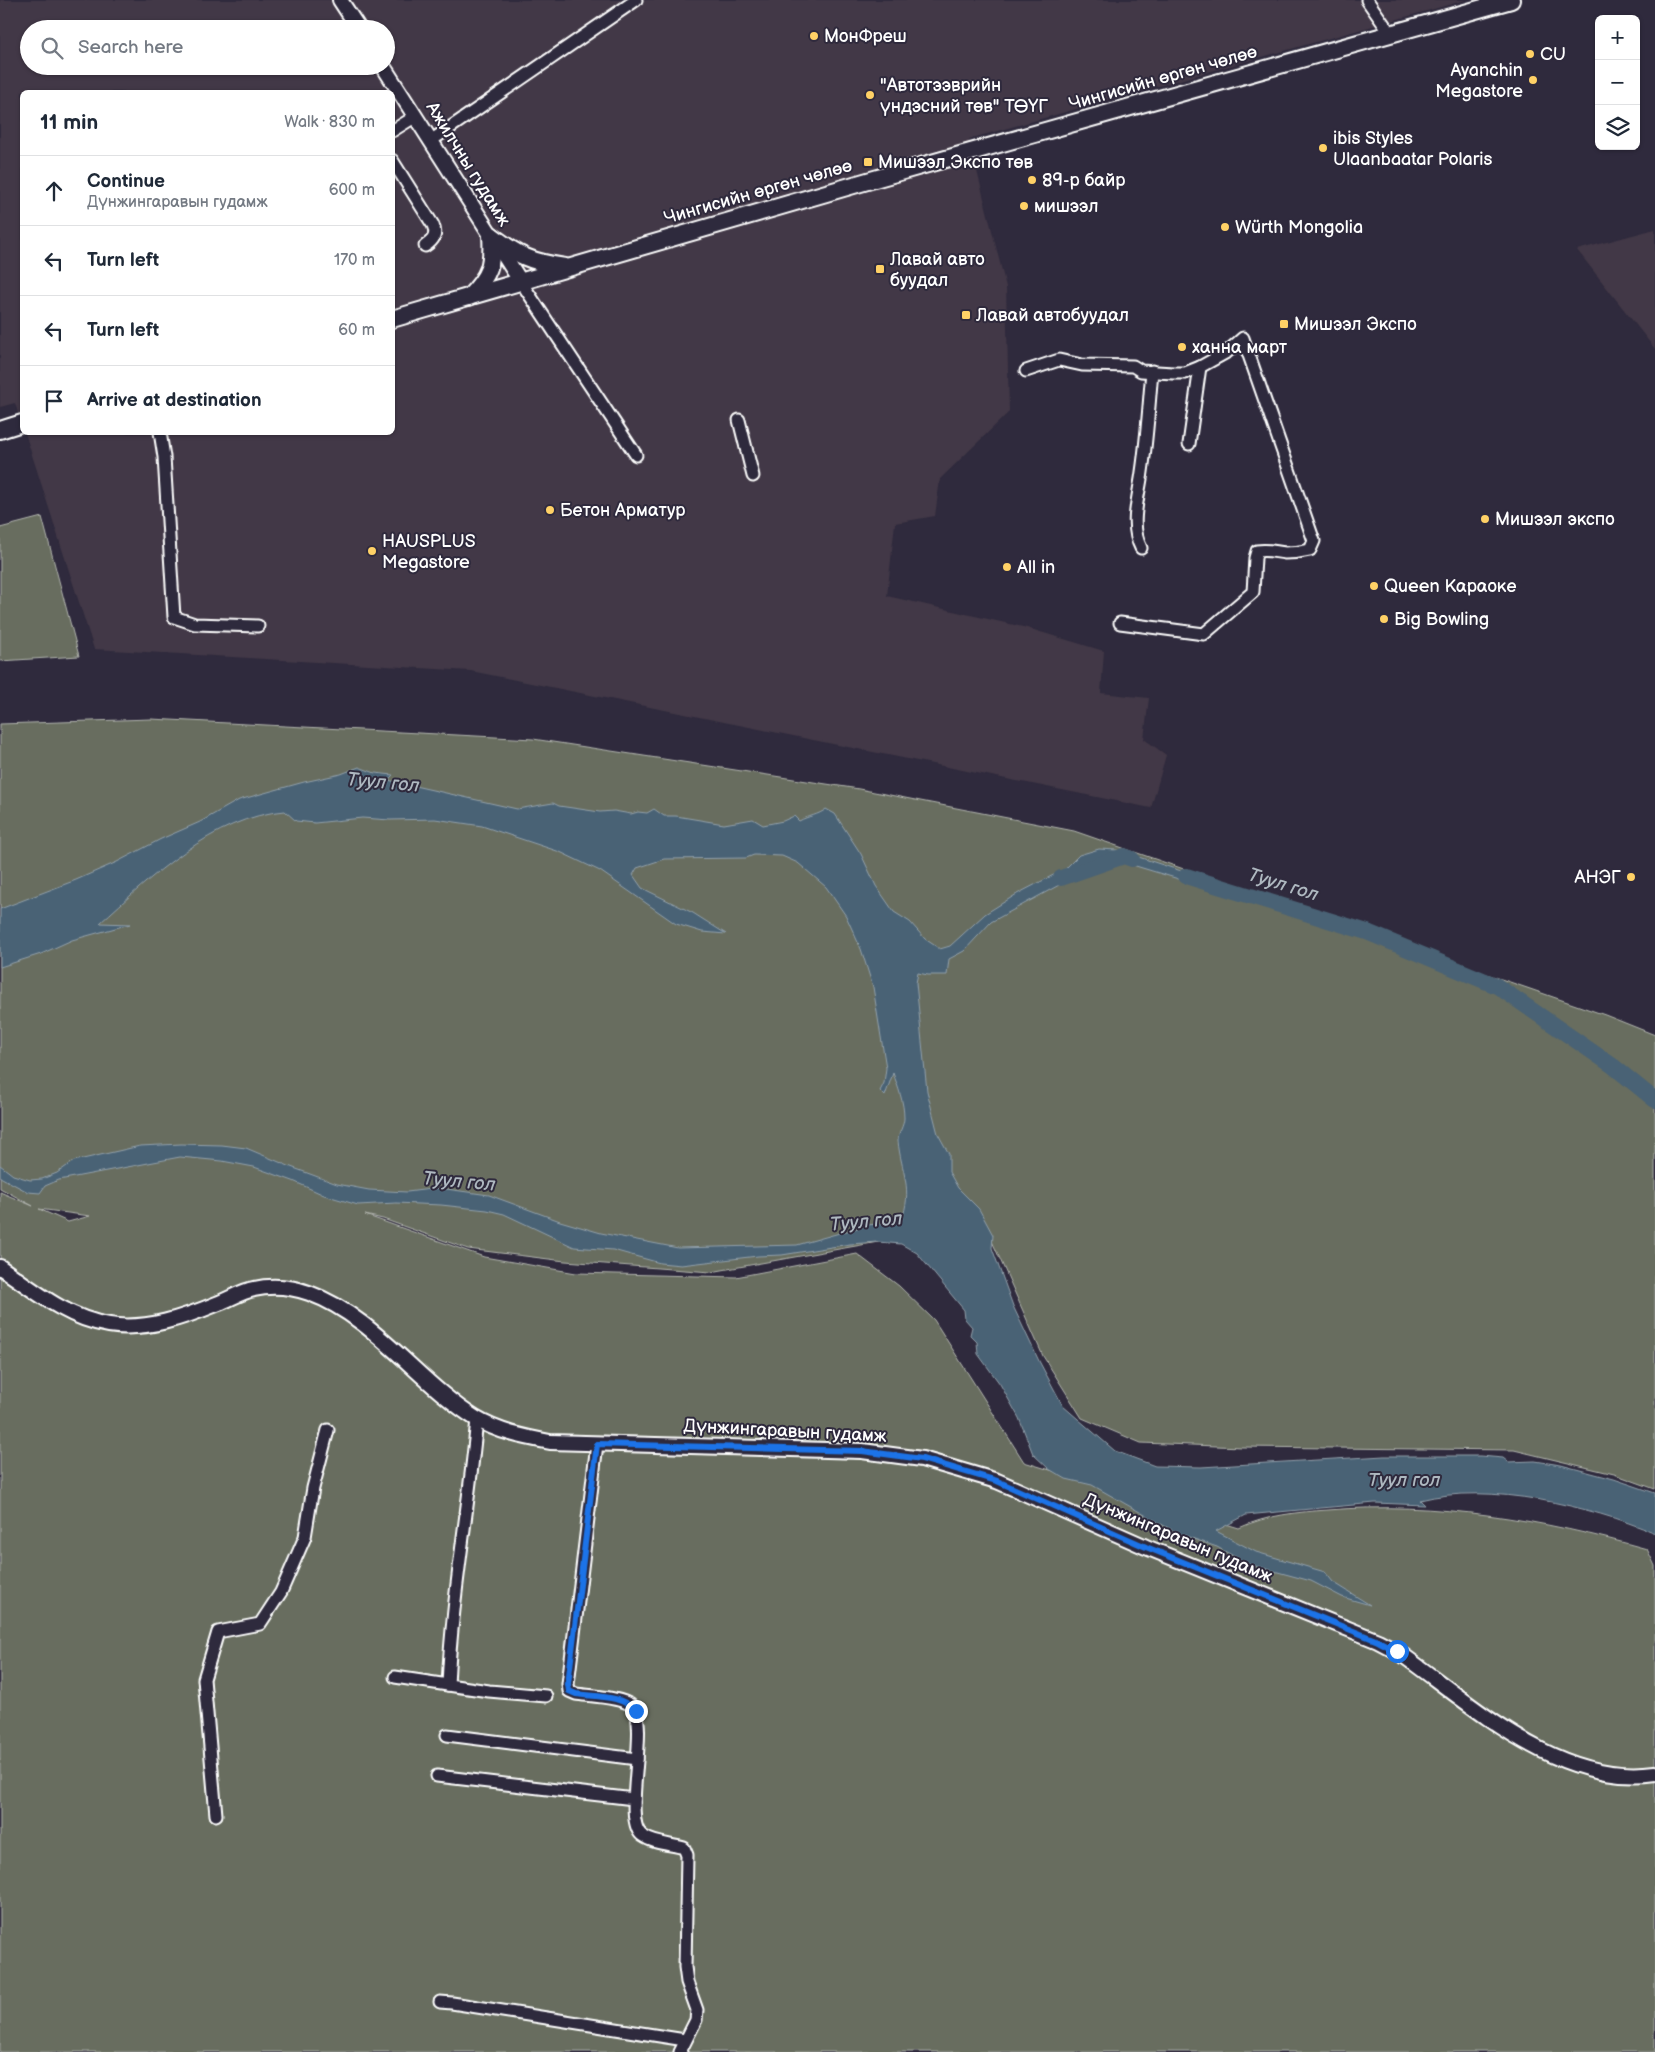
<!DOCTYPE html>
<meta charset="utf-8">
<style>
body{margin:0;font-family:"Balsamiq Sans",sans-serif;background:#f6f6f7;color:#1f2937}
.controls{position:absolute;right:15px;top:15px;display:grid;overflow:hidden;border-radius:8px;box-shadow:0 1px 4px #0004}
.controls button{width:45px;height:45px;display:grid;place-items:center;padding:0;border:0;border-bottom:1px solid #e0e1e3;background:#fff;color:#1f2937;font:25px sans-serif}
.stop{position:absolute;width:15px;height:15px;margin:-11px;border:4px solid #1a73e8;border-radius:50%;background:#fff}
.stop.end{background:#1a73e8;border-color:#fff;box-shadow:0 1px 5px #0008}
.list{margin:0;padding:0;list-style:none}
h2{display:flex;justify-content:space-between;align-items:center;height:65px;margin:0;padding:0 20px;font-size:21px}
h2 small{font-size:16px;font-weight:400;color:#747a83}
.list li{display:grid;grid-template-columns:32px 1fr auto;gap:15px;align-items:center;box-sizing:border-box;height:70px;padding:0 20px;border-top:1px solid #e0e1e3}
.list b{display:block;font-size:19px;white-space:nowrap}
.list p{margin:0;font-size:16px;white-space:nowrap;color:#747a83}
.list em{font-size:16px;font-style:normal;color:#747a83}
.icon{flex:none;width:28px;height:28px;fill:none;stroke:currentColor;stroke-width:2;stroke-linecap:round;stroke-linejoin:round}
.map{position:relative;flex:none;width:1655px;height:2052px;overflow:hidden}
.search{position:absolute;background:#fff;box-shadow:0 1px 4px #0004;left:20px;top:20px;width:375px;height:55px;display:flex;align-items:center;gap:12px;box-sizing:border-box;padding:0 18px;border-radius:28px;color:#747a83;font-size:19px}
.panel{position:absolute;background:#fff;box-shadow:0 1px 4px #0004;left:20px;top:90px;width:375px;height:345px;border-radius:8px}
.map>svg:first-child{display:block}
.built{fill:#423846;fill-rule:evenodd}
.green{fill:#676d5f;stroke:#b3b6af;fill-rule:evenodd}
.water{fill:#4a6274;stroke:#92a1ac}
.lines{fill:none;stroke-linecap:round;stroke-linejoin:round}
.river{stroke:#4a6274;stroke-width:16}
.minor-casing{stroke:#fff;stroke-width:15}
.major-casing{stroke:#fff;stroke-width:18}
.highway-casing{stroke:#fff;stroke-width:20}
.minor{stroke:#2f2a3d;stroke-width:11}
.major{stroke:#2f2a3d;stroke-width:14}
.highway{stroke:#2f2a3d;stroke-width:16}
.route{stroke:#1a73e8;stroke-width:6}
.poi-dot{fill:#ffd166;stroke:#2f2a3d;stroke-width:2}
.labels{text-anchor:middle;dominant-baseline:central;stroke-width:4;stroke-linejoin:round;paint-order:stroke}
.poi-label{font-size:18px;fill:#fff;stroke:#2f2a3d;text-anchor:start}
.street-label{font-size:18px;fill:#fff;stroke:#2f2a3d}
.water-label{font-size:19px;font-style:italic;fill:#aeb8c0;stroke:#2f2a3d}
</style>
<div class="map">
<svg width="1655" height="2052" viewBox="0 0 1655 2052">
<rect width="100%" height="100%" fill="#2f2a3d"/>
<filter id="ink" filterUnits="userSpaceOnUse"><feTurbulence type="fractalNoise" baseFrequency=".02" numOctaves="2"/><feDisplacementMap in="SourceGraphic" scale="10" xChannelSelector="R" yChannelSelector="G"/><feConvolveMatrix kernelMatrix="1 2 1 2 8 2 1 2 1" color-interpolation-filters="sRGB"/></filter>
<g filter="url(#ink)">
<g class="built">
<path d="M0 0H1466L969 139 1006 287 1009 412 940 479 935 516 895 523 887 596 1027 628 1104 651 1101 693 1149 698 1144 739 1166 755 1151 808 471 671 94 649 25 433 392 432V92H22V426L15 403 0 407ZM29 29H386V66H29Z"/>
<polygon points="1655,229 1655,349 1577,250"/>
</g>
<g class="green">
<polygon points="42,517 79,656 0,661 0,528"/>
<path d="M151 719 533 739 859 789 1074 831 1605 1015 1655 1035V1489L1614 1474 1514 1450 1242 1447 1141 1443 1082 1418 1043 1356 984 1223 711 1272 565 1261 468 1249 383 1219 365 1215 484 1257 576 1273 736 1277 857 1254 899 1286 934 1320 1024 1462 1239 1528C1267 1515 1298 1512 1328 1510 1435 1501 1544 1520 1647 1549L1655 1566V2052H0V1192L33 1206 0 1188V724ZM39 1209 90 1216 68 1222Z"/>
</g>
<path class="water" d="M359 767 375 773 393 775 388 780 517 809 553 803 559 806 600 812 614 811 631 814 638 812 647 813 654 809 664 816H676L724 824 753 819 763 825 783 821 794 816 799 821C808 816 819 815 826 809L835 814 861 854 876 886 894 912 910 922 925 939 940 949 950 946 985 914 1017 894 1065 869 1079 855 1099 849 1117 850 1209 880 1205 887 1129 864 1101 859 1061 884 991 922 964 951 949 959 947 975H928L918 973 916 983 927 1091 938 1134 949 1154V1172L958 1188 979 1209 993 1235 992 1248 1013 1306 1039 1361 1063 1406 1115 1451 1155 1466 1201 1467 1384 1456H1480L1503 1458 1508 1462 1535 1461 1561 1465 1614 1479 1655 1493V1533C1589 1506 1490 1482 1420 1500L1425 1505 1375 1503 1246 1515 1216 1531 1256 1552 1325 1572 1333 1582 1370 1605 1342 1597 1311 1581 1248 1564 1217 1547 1177 1533 1092 1485 1066 1479 1049 1469 1033 1454 1019 1418 1000 1384 978 1354 977 1342 970 1335 972 1327 965 1319 964 1310 917 1253 901 1244 878 1242 850 1244 782 1255 758 1256 681 1265 660 1263 613 1250 574 1247 504 1214 487 1210 441 1205 396 1203 358 1205 324 1195 293 1181 254 1167 222 1161 180 1157 59 1180 45 1186 40 1193 28 1192 0 1177V1165L13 1175 30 1180 42 1179 57 1173 74 1161 140 1146 181 1144 222 1145 246 1148 291 1167 337 1184 369 1190 407 1192 439 1188 489 1195 560 1221 601 1233 678 1248 797 1245 868 1225 901 1221C914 1189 901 1172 898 1141 898 1133 904 1126 904 1118 904 1102 898 1087 893 1073L885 1096 880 1091 884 1083 886 1068 873 987 861 949 846 916 826 887 798 863 782 856 754 855 746 858 664 859 637 868 633 875 642 888 693 913 726 934 702 932 676 924 600 871 560 852 482 826 435 819 390 820 362 818 315 823 296 821 285 811C213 817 151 877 100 923L130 924 72 940 41 954 0 967V909L76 880 117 862 161 839 200 822 239 800 304 782 341 774Z"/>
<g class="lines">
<g class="river">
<polyline points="1186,876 1367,932 1497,986 1613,1066 1655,1100"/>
<polyline points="1061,878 1124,856 1132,859"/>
</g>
<defs>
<g id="minor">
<polyline points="1367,0 1390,33"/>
<polyline points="392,131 416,116"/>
<polyline points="432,140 636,0"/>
<path d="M392 160 433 225C437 235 434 240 425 246"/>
<polyline points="521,282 636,455"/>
<polyline points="1026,371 1059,360 1082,365 1133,366 1141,371 1173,373 1185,373 1200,367 1189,444"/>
<polyline points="739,420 753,476"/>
<polyline points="160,432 164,457 174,617 195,624 258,626"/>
<path d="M1141 548C1129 525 1139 496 1142 472 1147 438 1149 404 1152 371"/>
<path d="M1120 623 1204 634 1253 592 1255 558 1257 551C1268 549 1275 552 1285 553 1294 553 1302 552 1310 550L1314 541 1243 338 1227 352 1200 367"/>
<path d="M477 1419C469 1508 452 1596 448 1685L489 1691 546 1696"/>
<path d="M597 1444 568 1684 569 1691 576 1694C589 1696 622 1697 632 1706 651 1724 620 1822 643 1836 654 1844 671 1844 684 1848L687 1855 685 1967 687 1982 697 2010 696 2020 680 2052"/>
<polyline points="395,1677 448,1685"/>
<polyline points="447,1735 637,1759"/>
<polyline points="437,1776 634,1799"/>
<polyline points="216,1815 204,1679 218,1632 260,1624 281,1592 305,1537 313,1488 328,1430"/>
<polyline points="440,2002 452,2003 685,2040"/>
</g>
<g id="major">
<polyline points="340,0 359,29"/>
<polyline points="383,66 521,282"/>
<path d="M0 1267C33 1290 68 1319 109 1325 146 1331 185 1317 219 1303 230 1299 242 1291 254 1289 272 1285 292 1287 309 1293 373 1316 419 1383 475 1418 498 1432 524 1437 550 1442L862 1451 922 1459 997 1481 1146 1547 1378 1641 1397 1651C1471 1703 1557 1787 1655 1773"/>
</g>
<g id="highway">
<path d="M491 235C519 256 530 262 565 267"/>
<path d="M469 297C490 275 493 265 491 235"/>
<polyline points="392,319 871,180 1511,0"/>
<polyline points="0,430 22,423"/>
</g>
</defs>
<use href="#minor" class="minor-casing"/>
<use href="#major" class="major-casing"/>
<use href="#highway" class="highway-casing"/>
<use href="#minor" class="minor"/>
<use href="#major" class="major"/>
<use href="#highway" class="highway"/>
</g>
</g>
<g class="lines" filter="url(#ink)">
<path class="route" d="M636 1711C623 1695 595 1697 576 1694L569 1691 568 1684 597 1444 862 1451 922 1459 997 1481 1146 1547 1378 1641 1397 1651"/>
</g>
<g class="poi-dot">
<circle cx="814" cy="36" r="5"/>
<circle cx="1530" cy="54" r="5"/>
<circle cx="1533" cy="80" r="5"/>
<circle cx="870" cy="95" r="5"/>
<circle cx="1323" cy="148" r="5"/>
<rect x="863" y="157" width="10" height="10" rx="2.5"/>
<circle cx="1032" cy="180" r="5"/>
<circle cx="1024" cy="206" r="5"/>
<circle cx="1225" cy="227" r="5"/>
<rect x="875" y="264" width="10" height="10" rx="2.5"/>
<rect x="961" y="310" width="10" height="10" rx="2.5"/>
<rect x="1279" y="319" width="10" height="10" rx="2.5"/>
<circle cx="1182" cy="347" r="5"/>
<circle cx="550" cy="510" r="5"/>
<circle cx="1485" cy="519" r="5"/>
<circle cx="372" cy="551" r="5"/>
<circle cx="1007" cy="567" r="5"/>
<circle cx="1374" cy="586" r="5"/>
<circle cx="1384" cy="619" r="5"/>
<circle cx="1631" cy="877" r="5"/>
</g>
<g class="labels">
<g class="poi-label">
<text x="824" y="36">МонФреш</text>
<text x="1540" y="54">CU</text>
<text x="1523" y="70" text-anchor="end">Ayanchin<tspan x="1523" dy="21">Megastore</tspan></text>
<text x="880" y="85">"Автотээврийн<tspan x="880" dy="21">үндэсний төв" ТӨҮГ</tspan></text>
<text x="1333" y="138">ibis Styles<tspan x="1333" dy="21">Ulaanbaatar Polaris</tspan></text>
<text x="878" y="162">Мишээл Экспо төв</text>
<text x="1042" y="180">89-р байр</text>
<text x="1034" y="206">мишээл</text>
<text x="1235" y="227">Würth Mongolia</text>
<text x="890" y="259">Лавай авто<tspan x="890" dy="21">буудал</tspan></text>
<text x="976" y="315">Лавай автобуудал</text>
<text x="1294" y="324">Мишээл Экспо</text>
<text x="1192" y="347">ханна март</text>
<text x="560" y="510">Бетон Арматур</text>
<text x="1495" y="519">Мишээл экспо</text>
<text x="382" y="541">HAUSPLUS<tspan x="382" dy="21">Megastore</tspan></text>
<text x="1017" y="567">All in</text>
<text x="1384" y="586">Queen Караоке</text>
<text x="1394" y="619">Big Bowling</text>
<text x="1621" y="877" text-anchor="end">АНЭГ</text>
</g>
<g class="street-label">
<text transform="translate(1163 78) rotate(-16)">Чингисийн өргөн чөлөө</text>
<text transform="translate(468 164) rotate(58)">Ажилчны гудамж</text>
<text transform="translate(758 192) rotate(-16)">Чингисийн өргөн чөлөө</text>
<text transform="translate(785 1431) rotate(3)">Дүнжингаравын гудамж</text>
<text transform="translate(1178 1538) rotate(23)">Дүнжингаравын гудамж</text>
</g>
<g class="water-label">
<text transform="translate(383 783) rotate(5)">Туул гол</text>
<text transform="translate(1283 885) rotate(17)">Туул гол</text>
<text transform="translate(459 1182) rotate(5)">Туул гол</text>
<text transform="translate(866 1222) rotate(-5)">Туул гол</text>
<text x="1404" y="1480">Туул гол</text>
</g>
</g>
</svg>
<div class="controls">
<button>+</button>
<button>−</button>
<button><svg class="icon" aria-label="layers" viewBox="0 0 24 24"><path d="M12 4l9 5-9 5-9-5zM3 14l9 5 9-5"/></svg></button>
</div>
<div class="stop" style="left:1397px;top:1651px"></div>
<div class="stop end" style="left:636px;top:1711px"></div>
<div class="search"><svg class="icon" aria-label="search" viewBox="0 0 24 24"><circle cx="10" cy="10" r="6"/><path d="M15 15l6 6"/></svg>Search here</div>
<section class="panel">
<h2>11 min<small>Walk · 830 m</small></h2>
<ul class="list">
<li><svg class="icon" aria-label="ahead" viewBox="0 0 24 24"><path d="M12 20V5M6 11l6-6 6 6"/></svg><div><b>Continue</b><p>Дүнжингаравын гудамж</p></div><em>600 m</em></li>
<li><svg class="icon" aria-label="left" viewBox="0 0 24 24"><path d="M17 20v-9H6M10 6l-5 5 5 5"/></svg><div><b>Turn left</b></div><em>170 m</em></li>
<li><svg class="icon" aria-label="left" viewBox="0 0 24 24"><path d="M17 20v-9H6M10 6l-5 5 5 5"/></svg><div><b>Turn left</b></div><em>60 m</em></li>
<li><svg class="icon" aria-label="arrive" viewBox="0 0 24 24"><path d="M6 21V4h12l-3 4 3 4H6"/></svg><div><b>Arrive at destination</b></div></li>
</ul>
</section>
</div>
